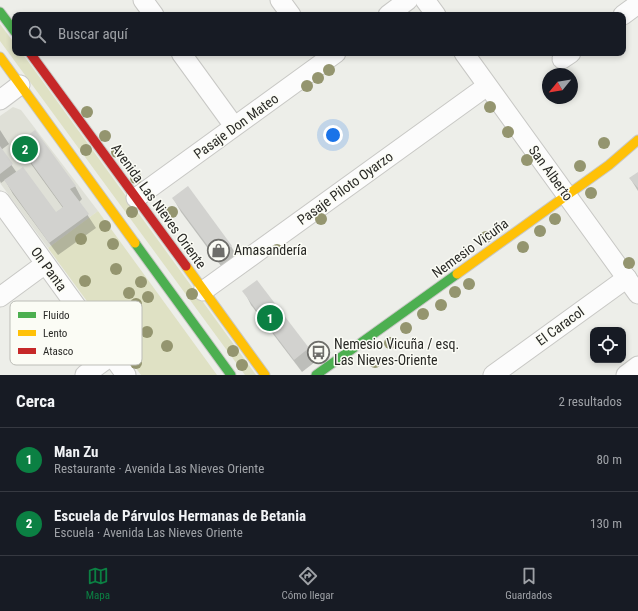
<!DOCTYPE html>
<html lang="es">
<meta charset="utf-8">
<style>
body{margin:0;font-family:"Roboto Condensed",sans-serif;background:#242831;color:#f1f3f6}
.controls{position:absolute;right:12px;bottom:12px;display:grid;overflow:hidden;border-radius:8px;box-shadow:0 2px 6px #0003}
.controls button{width:36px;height:36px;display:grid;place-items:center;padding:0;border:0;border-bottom:1px solid #363941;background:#171b24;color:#f1f3f6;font:20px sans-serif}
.compass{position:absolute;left:542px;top:68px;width:36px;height:36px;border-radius:50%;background:#171b24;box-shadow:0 2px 6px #0003;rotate:240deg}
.you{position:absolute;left:333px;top:135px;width:14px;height:14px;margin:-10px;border:3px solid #fff;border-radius:50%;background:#1a73e8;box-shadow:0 0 0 6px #1a73e833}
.badge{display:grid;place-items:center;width:26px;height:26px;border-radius:50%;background:#0b8043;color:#fff;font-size:13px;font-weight:700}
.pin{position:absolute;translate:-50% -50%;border:2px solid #fff;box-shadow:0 1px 4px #0006}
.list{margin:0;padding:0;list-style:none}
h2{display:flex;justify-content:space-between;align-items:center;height:52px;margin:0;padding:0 16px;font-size:17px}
h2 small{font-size:13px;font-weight:400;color:#9ea1a6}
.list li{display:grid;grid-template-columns:26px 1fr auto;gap:12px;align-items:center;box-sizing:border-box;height:64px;padding:0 16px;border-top:1px solid #363941}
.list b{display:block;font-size:15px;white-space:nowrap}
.list p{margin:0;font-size:13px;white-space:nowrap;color:#9ea1a6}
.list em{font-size:13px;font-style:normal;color:#9ea1a6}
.icon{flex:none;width:22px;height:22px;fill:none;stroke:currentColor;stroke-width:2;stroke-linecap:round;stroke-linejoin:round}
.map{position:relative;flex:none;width:638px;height:375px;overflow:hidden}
.search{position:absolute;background:#171b24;box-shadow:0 2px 6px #0003;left:12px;right:12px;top:12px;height:44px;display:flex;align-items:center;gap:10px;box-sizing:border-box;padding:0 14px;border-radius:8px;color:#9ea1a6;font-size:15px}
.sheet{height:180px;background:#171b24}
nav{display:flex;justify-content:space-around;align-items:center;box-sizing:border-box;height:56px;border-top:1px solid #363941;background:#171b24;font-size:11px;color:#9ea1a6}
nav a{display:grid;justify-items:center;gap:2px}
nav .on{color:#0b8043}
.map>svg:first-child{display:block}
.built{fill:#dfe0d7}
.green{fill:#dfe1c4}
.shadow{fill:#0003}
.building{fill:#d2d2cf}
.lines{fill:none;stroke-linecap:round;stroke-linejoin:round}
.street-casing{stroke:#c8c8c5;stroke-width:21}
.fast-casing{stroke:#c8c8c5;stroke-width:11}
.slow-casing{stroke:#c8c8c5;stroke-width:11}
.jam-casing{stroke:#c8c8c5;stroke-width:11}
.street{stroke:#fcfcfc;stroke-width:19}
.fast{stroke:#4caf50;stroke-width:9}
.slow{stroke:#ffc107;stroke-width:9}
.jam{stroke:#c62828;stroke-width:9}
.tree{fill:#94956f}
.labels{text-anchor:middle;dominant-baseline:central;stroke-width:3;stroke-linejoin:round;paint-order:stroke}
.street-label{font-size:14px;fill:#292926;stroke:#fbfcf5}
.poi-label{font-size:14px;fill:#292926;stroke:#fbfcf5;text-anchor:start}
.key{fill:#fbfcf5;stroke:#bcbdb7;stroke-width:1}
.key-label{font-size:11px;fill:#292926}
</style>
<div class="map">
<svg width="638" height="375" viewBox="0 0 638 375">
<rect width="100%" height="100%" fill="#edeee9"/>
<polygon class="built" points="13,107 21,110 98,211 48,248 0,183 0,116"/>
<g class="green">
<polygon points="0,24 15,44 15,53 22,53 256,375 245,375 0,41"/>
<polygon points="98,211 217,375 141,375 48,248"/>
</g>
<g class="shadow">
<polygon points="0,130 9,144 1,150 17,173 56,213 63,208 26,157 18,144 75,186 82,199 79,202 96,228 58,255 13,194 5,180 1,183 0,181"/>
<polygon points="638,173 638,191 630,178"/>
<polygon points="173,198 231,246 239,260 224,270 181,212"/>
<polygon points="244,291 308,349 315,362 302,372 251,305"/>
</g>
<g class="building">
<polygon points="35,130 76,186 70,189 89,214 49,243 4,180 23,167 56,212 63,207 17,143"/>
<polygon points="0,146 13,164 0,174"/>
<polygon points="638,172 638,188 629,178"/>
<polygon points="188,186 232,246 216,257 172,198"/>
<polygon points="257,280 309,348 294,360 242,291"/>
</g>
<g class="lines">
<defs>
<g id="street">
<polyline points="143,0 154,15"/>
<polyline points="280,0 291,15"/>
<polyline points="425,0 436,15"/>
<polyline points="388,15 408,0"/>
<polyline points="623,15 638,4"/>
<polyline points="181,53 234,126"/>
<polyline points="464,53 638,294"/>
<polyline points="562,59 571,53"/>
<polyline points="0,100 20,85"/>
<polyline points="136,198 336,53"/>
<polyline points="0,201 126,375"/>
<polyline points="203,291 487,86"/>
<polyline points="0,297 45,264"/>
<polyline points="85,375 112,355"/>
<polyline points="493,375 627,278"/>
<polyline points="626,375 638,366"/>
</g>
<g id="fast">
<polyline points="0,12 15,32"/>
<polyline points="135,243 231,375"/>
<polyline points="316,375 457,274"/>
</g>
<g id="slow">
<polyline points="0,57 135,243"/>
<polyline points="186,266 265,375"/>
<polyline points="457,274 609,165 638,140"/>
</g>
<polyline id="jam" points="30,53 186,266"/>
</defs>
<use href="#street" class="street-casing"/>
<use href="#fast" class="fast-casing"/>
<use href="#slow" class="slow-casing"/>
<use href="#jam" class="jam-casing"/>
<use href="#street" class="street"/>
<use href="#fast" class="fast"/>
<use href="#slow" class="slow"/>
<use href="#jam" class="jam"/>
</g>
<g class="tree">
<circle cx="329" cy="70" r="6"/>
<circle cx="318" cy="78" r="6"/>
<circle cx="307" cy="86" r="6"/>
<circle cx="490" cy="107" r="6"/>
<circle cx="87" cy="112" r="6"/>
<circle cx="508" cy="132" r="6"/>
<circle cx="105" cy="136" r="6"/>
<circle cx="604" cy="143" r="6"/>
<circle cx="86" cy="150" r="6"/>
<circle cx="117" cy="152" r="6"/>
<circle cx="527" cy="160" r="6"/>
<circle cx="580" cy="166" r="6"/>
<circle cx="136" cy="178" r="6"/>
<circle cx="591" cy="193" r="6"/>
<circle cx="132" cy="212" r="6"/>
<circle cx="172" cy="212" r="6"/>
<circle cx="321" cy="219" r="6"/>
<circle cx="555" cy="219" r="6"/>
<circle cx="105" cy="226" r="6"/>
<circle cx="540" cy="231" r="6"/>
<circle cx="486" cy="237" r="6"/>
<circle cx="81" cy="239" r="6"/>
<circle cx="113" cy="244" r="6"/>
<circle cx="523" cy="247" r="6"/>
<circle cx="277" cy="250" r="6"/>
<circle cx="629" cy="263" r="6"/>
<circle cx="116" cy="269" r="6"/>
<circle cx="85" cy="281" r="6"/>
<circle cx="141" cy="282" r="6"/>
<circle cx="469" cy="284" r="6"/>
<circle cx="455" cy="292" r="6"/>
<circle cx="129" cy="293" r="6"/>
<circle cx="192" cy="294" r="6"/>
<circle cx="148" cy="297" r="6"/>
<circle cx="136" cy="304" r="6"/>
<circle cx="441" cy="305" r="6"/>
<circle cx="423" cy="314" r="6"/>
<circle cx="406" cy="328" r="6"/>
<circle cx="147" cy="332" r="6"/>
<circle cx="390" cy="343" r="6"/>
<circle cx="167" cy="346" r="6"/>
<circle cx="233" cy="351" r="6"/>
<circle cx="375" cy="362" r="6"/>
<circle cx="136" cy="363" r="6"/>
<circle cx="242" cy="365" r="6"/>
</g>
<defs>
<symbol id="shop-ring" viewBox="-11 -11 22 22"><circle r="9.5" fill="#fbfcf5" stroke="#6e6e6a" stroke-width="1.5"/><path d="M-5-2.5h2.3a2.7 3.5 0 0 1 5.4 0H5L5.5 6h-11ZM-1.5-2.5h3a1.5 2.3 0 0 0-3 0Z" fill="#6e6e6a"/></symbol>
<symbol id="bus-ring" viewBox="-11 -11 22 22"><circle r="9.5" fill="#fbfcf5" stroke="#6e6e6a" stroke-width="1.5"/><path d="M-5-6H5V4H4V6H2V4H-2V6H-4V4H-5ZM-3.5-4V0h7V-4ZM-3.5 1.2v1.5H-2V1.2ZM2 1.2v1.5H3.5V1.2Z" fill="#6e6e6a"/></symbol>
</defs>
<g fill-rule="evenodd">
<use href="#shop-ring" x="206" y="238" width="25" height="25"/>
<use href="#bus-ring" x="306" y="340" width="25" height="25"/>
</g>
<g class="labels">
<g class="street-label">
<text transform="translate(236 126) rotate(-36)">Pasaje Don Mateo</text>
<text transform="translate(551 173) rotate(54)">San Alberto</text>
<text transform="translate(345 188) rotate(-36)">Pasaje Piloto Oyarzo</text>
<text transform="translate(159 206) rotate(54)">Avenida Las Nieves Oriente</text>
<text transform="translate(470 248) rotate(-36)">Nemesio Vicuña</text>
<text transform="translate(49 269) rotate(54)">On Panta</text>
<text transform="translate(560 326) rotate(-36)">El Caracol</text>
</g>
<g class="poi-label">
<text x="234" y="250">Amasandería</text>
<text x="334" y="344">Nemesio Vicuña / esq.<tspan x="334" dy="16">Las Nieves-Oriente</tspan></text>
</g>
</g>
<rect x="10" y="301" width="132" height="64" rx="6" class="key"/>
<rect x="18" y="312" width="18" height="6" fill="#4caf50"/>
<rect x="18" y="330" width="18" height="6" fill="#ffc107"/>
<rect x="18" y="348" width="18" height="6" fill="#c62828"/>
<g class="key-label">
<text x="43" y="319">Fluido</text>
<text x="43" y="337">Lento</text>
<text x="43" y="355">Atasco</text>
</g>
</svg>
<div class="controls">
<button><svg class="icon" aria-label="locate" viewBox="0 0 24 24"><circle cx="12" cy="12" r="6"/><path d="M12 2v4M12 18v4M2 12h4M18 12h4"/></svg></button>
</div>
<svg class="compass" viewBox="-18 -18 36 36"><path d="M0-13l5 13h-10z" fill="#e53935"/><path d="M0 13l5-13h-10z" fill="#9ea1a6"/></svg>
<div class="you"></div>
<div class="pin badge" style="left:270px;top:318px">1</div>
<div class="pin badge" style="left:25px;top:149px">2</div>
<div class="search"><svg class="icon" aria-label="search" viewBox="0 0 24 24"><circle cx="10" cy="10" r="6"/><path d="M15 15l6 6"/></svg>Buscar aquí</div>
</div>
<section class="sheet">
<h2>Cerca<small>2 resultados</small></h2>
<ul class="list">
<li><span class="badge">1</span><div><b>Man Zu</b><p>Restaurante · Avenida Las Nieves Oriente</p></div><em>80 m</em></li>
<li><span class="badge">2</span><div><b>Escuela de Párvulos Hermanas de Betania</b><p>Escuela · Avenida Las Nieves Oriente</p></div><em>130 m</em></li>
</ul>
</section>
<nav>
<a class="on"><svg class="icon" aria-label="map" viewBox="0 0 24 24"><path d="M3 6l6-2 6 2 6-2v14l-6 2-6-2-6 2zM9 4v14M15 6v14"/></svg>Mapa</a>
<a><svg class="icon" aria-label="directions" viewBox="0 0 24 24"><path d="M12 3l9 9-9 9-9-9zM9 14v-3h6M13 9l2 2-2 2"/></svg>Cómo llegar</a>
<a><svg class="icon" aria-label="saved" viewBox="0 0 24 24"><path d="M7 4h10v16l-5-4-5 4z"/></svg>Guardados</a>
</nav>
